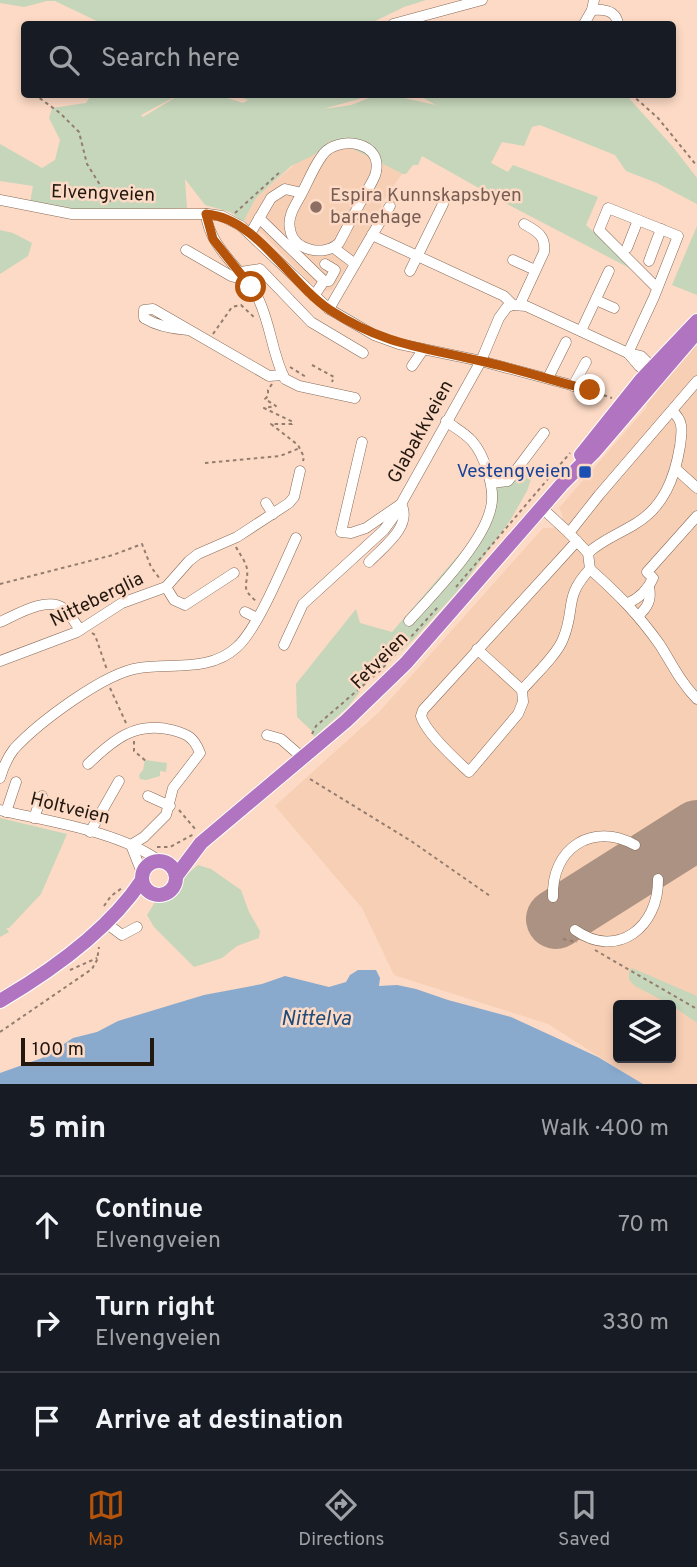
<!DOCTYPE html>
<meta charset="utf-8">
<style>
body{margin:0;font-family:Overpass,sans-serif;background:#20242c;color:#f1f3f6}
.controls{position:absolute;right:21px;bottom:21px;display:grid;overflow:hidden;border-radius:7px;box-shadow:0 4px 10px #0003}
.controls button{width:63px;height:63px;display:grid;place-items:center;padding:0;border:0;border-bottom:2px solid #363941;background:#171b24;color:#f1f3f6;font:35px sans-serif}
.scale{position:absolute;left:21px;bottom:18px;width:133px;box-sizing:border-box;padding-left:7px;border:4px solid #231810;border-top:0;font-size:19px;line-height:24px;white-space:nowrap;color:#231810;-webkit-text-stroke:5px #fcdac5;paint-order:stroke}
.stop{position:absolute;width:21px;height:21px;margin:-16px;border:5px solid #b45309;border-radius:50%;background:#fff}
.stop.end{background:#b45309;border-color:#fff;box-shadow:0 2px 7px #0008}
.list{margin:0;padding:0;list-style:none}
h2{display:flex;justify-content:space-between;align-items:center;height:91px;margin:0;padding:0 28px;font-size:30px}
h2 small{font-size:23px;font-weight:400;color:#9ea1a6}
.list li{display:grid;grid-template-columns:46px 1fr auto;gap:21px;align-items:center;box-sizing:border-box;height:98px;padding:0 28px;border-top:2px solid #363941}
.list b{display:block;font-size:26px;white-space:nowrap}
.list p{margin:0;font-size:23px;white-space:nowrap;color:#9ea1a6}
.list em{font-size:23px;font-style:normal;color:#9ea1a6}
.icon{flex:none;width:38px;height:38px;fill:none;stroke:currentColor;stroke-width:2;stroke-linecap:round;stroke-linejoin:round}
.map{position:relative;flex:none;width:697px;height:1084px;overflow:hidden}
.search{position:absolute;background:#171b24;box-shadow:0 4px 10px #0003;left:21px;right:21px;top:21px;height:77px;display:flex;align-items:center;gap:18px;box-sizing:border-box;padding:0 24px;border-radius:7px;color:#9ea1a6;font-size:26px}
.sheet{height:385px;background:#171b24}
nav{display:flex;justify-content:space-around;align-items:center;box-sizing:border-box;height:98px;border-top:2px solid #363941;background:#171b24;font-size:19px;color:#9ea1a6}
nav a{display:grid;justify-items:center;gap:4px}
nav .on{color:#b45309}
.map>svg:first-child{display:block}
.built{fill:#f7cfb5;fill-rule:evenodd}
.green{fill:#c5d6ba}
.water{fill:#89a9cd}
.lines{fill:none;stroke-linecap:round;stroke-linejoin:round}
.runway{stroke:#ac9282;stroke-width:60}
.minor-casing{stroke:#876a57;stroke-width:11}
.highway-casing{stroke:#fff;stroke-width:16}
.path{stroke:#947d6f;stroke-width:2;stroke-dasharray:3.5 3.5;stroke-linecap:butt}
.minor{stroke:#fff;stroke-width:10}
.highway{stroke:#b074c0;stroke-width:14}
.route{stroke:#b45309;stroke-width:9}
.education-dot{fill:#8d6e63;stroke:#fcdac5;stroke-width:2.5}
.transit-dot{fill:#1a4fb4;stroke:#fcdac5;stroke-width:2.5}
.labels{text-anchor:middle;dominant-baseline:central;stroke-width:5;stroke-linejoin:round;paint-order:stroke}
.street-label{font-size:19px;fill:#231810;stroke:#fcdac5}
.education-label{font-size:19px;fill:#785e54;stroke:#fcdac5;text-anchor:start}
.transit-label{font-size:19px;fill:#164399;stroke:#fcdac5;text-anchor:end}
.water-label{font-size:21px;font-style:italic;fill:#1e4b7a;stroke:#fcdac5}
</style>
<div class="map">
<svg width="697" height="1084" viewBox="0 0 697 1084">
<rect width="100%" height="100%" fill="#fcdac5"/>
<g class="built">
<polygon points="333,131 415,155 381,204 382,210 332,290 325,291 309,282 263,234 243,222 256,198"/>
<path d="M697 343V1084H642L548 1024 394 975 362 908 275 806 380 711 543 528H553L563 517 559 508 647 407 646 405 656 393 654 392ZM618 1005H671V1058H618Z"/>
</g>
<g class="green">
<polygon points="0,0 426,0 404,7 369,24 103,24 55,1 47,1 24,7 0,3"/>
<polygon points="187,94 218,95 243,103 248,100 235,95 366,95 359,99 323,109 351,105 377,95 390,95 436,105 418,95 580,94 587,98 590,95 626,95 673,147 697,178 697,204 657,183 626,171 615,155 540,125 532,127 524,146 502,142 491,163 508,172 513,165 598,197 586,225 639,273 509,205 422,156 418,165 413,165 406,174 403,174 337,141 330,141 314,155 291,166 256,198 243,222 230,212 205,205 185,179 187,208 77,210 30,203 33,186 0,181 0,144 42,168 55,160 60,140 49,118 52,108 86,103 91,95 178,95 141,115 143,117 176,97"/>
<polygon points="697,226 697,295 672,285"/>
<polygon points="0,230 13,233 32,243 28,256 0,274"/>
<polygon points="486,463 498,475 519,466 534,470 527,491 511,519 463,585 412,641 370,679 347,708 314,737 311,730 297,717 296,684 356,609 360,623 392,632 474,537 496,489"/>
<polygon points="145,760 167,763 166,772 160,771 160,776 146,780 140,779 139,775 143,770"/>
<polygon points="0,818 67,834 41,894 9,928 6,928 9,932 0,937"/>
<polygon points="198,865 211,869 241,890 249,912 260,931 259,938 237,946 222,958 194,967 154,927 147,915 155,902"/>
<polygon points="632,968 697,996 697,1023 671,1005 635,986 629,980 629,971"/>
</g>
<polygon class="water" points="358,970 376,970 380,978 379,986 397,985 416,989 448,1000 511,1017 598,1057 643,1084 0,1084 0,1073 42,1058 73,1038 97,1032 118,1021 204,995 262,984 285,976 329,987 346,982 350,975"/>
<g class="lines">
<polyline class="runway" points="556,919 697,830"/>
<defs>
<g id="minor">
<path d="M592 10C604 9 616 10 618 24"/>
<polyline points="393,24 482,0"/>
<polyline points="584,24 592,10 594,0"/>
<polyline points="0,200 72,214 208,214 222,216 241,226 329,309 374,335 399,344 481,361 590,390"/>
<path d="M206 214C209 247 241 268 257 296 271 323 272 355 285 379L299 386 355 398"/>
<polyline points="259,218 324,281 314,296"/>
<path d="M250 234 271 198 285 189 302 193C309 180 316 161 326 151 344 136 382 143 376 172 375 178 370 185 367 191 357 208 348 226 339 243 325 257 293 251 290 229 287 216 296 204 302 193"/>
<polyline points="372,235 390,206"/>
<polyline points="334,248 355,264"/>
<polyline points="627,248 638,220"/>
<polyline points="186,250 231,276 238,278 244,276"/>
<polyline points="513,260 535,270"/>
<polyline points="649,261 661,229"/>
<polyline points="410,271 443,204"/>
<polyline points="241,272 260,269 311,322 363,353"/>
<polyline points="324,281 329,281 335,270 325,264"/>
<polyline points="596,300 614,308"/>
<path d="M520 304 544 252C546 236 537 231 524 224"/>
<polyline points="329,309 372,235 504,296 513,305 526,306 628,353 641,356 656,371"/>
<path d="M188 330C173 329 157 326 144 318V310L153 309 269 376 283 375"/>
<polyline points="581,331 609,271"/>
<polyline points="628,353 654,297 678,236 608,208 599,230 657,288"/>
<polyline points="628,353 639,366 651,376"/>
<polyline points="412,366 423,350"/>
<polyline points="548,378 566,342"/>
<path d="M697 381 599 495 569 533 588 553 590 569C619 595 638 614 660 645 672 664 681 683 697 699"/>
<polyline points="573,386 586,362"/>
<polyline points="362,442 341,532 351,533 366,528 401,504 481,361 499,318 507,307 513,305"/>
<polyline points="676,469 697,488"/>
<polyline points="491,483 508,481 544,433"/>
<polyline points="266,503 273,514"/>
<polyline points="542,508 569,533"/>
<path d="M588 553C602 540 619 534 635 524 664 507 675 477 680 446 682 431 684 421 672 411"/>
<path d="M369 562C383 547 413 526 401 504"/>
<polyline points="166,587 174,600 185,605 234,573"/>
<path d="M628 603C640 598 648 589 653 578L647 572 697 516"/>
<polyline points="245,612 257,618"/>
<path d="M638 616C647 608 652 600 649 587"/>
<path d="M409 621C433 594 484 543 491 507 494 495 491 482 487 470 484 460 479 449 472 441 465 433 455 428 446 421"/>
<path d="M0 622C16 615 47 596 63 608 70 613 75 623 80 630"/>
<polyline points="284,645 303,604 384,530 400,508"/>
<path d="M477 649 522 690 523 702 518 714 469 772C456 760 426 733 421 716L423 710 577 541"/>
<polyline points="0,661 77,632 122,603 166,587 189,561 198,554 237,537 289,503 294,497 300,471"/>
<path d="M522 690C534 676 557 655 563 639 576 608 563 598 590 569"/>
<polyline points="267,735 281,739 296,752"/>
<path d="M88 764C113 740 135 721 172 730 187 734 194 737 200 753L173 788 166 815 144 837 131 845"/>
<path d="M0 778C3 768 7 758 14 749 38 723 104 673 139 668 173 663 210 672 237 647 258 628 283 566 296 538"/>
<polyline points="148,796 170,806"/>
<path d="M0 810C50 822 117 831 158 860"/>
<polyline points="6,812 16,782"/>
<polyline points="34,818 42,796"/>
<polyline points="90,832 119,781"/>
<polyline points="131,845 142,873"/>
<path d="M553 897C551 849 592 821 635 845"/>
<polyline points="106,923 122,935 137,927"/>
<path d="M575 930C617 960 659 927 658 879"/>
</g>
<g id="highway">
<polyline points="581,455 641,380 697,321"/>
<circle cx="159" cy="878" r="17"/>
<polyline points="177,875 201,843 346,721 406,663 563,483 595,451 697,332"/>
<path d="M0 1001C51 971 109 930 142 880"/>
</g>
</defs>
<use href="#minor" class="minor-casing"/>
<use href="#highway" class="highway-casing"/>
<g class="path">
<polyline points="34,94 60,113 79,132 87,164 112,204"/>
<polyline points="631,94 658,118 697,166"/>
<polyline points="235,213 281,171"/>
<polyline points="213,334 232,307 241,305 256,319"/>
<polyline points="312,365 334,377 332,382"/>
<polyline points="290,367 306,377"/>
<polyline points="272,384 268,390 268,396 265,399 276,406 264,408 293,422 292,424 271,424 298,445 304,457 303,461"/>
<polyline points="597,393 612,398"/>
<polyline points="205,463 280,456 300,448"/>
<path d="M236 547C239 553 246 562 247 569 249 584 239 587 256 601"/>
<polyline points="0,584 113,555 142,544 151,567 160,579"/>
<polyline points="456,587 570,453"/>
<polyline points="92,633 95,635 107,670"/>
<polyline points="110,688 126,723"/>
<polyline points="312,734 316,726 381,670 438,607"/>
<polyline points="134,741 134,751 147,762"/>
<polyline points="310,779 411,841 490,896"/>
<polyline points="179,810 196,830"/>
<polyline points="157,847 170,847 194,834"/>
<polyline points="104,906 111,896 122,888"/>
<polyline points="563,939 577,942"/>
<polyline points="595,950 697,1009"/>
<polyline points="70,970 97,958"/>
<polyline points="0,1032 92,969 97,960 99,947"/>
</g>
<use href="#minor" class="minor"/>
<use href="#highway" class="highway"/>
</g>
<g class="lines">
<path class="route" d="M251 287 213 239 206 214C257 218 289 283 330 310 384 345 422 347 481 361 518 369 554 381 590 390"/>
</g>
<circle class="education-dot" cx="316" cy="207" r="7"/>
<rect class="transit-dot" x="578" y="465" width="14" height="14" rx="3.5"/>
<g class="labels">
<g class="street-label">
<text transform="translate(103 194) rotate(2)">Elvengveien</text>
<text transform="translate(421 432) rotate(-61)">Glabakkveien</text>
<text transform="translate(97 600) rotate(-26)">Nitteberglia</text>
<text transform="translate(380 661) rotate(-45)">Fetveien</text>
<text transform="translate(70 809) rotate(14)">Holtveien</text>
</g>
<g class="education-label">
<text x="330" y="196">Espira Kunnskapsbyen<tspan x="330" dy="22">barnehage</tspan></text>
</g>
<g class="transit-label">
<text x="571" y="472">Vestengveien</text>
</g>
<g class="water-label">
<text x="316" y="1019">Nittelva</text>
</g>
</g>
</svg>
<div class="controls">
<button><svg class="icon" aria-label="layers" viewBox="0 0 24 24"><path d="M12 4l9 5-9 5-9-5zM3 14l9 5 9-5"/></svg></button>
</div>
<div class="scale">100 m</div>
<div class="stop" style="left:251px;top:287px"></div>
<div class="stop end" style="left:590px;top:390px"></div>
<div class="search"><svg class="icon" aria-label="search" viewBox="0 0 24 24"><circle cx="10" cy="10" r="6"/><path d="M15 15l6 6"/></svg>Search here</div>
</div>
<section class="sheet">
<h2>5 min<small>Walk · 400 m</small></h2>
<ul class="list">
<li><svg class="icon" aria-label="ahead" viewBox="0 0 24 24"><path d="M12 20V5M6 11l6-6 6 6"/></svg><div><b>Continue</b><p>Elvengveien</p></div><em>70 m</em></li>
<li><svg class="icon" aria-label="right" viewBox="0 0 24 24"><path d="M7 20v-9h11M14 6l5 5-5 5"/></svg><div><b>Turn right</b><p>Elvengveien</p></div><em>330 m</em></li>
<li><svg class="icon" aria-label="arrive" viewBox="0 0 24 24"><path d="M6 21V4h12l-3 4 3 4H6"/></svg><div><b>Arrive at destination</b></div></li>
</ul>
</section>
<nav>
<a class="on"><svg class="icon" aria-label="map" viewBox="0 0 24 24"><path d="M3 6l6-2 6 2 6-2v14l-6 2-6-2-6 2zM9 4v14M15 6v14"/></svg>Map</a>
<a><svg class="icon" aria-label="directions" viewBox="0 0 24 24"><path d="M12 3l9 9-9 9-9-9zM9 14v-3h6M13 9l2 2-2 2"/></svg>Directions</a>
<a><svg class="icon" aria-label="saved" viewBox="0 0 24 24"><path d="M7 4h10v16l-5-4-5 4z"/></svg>Saved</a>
</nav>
